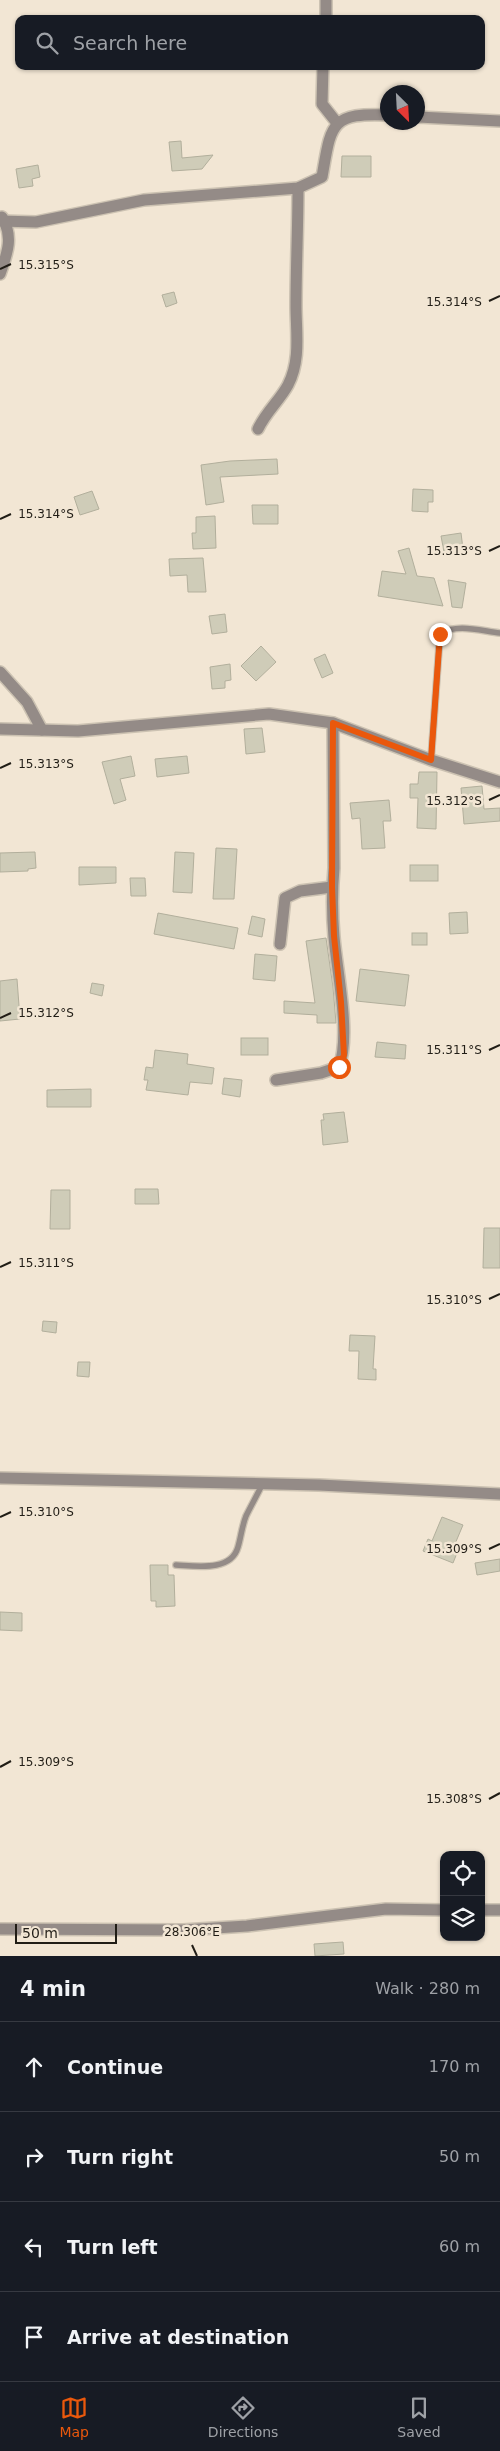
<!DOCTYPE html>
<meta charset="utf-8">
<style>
body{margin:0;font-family:"DejaVu Sans",sans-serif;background:#20242c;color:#f1f3f6}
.controls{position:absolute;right:15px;bottom:15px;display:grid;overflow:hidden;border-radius:10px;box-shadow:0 1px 4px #0004}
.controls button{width:45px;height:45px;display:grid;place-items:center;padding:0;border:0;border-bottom:1px solid #363941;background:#171b24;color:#f1f3f6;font:25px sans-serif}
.compass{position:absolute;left:380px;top:85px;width:45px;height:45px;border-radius:50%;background:#171b24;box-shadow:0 1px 4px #0004;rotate:156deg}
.scale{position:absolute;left:15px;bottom:12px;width:102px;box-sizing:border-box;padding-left:5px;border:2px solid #211d16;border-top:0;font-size:14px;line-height:18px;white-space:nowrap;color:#211d16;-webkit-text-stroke:4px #f2e6d4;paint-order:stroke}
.stop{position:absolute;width:15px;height:15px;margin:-11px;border:4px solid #ea580c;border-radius:50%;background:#fff}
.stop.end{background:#ea580c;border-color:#fff;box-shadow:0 1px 5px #0008}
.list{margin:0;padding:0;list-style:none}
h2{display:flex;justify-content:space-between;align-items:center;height:65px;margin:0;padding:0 20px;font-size:21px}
h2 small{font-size:16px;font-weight:400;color:#9ea1a6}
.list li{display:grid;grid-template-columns:32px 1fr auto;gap:15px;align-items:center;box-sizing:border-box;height:90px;padding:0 20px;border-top:1px solid #363941}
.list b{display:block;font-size:19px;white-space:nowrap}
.list em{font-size:16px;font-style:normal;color:#9ea1a6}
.icon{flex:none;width:28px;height:28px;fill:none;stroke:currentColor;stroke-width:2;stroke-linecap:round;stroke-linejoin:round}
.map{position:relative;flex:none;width:500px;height:1956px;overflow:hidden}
.search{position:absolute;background:#171b24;box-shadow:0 1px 4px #0004;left:15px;right:15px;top:15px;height:55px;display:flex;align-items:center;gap:12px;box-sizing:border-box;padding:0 18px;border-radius:10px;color:#9ea1a6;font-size:19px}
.sheet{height:425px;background:#171b24}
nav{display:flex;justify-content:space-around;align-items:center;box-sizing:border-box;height:70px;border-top:1px solid #363941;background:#171b24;font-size:14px;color:#9ea1a6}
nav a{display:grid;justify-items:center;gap:2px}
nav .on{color:#ea580c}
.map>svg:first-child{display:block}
.building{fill:#cfccb8;stroke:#b2af9c}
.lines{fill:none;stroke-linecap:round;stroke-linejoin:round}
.service-casing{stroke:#ccc2b2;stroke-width:8}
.minor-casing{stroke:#ccc2b2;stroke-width:14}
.service{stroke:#948b87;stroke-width:5.5}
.minor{stroke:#948b87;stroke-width:11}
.route{stroke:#ea580c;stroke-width:6}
.ticks{fill:none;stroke:#211d16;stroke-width:2}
.ticks-label{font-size:12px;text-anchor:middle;fill:#211d16;stroke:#f2e6d4;stroke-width:5;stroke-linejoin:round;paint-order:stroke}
</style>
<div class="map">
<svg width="500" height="1956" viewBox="0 0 500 1956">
<rect width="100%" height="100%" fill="#f2e6d4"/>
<g class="building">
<polygon points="181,141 182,158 213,155 202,169 172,171 169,142"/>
<polygon points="342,156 371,156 371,177 341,177"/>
<polygon points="38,165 40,177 32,179 33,186 19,188 16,169"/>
<polygon points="174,292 177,303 166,307 162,295"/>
<polygon points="277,459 278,474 220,477 224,502 206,505 201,465 230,461"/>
<polygon points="413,489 433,490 433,502 428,502 428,512 412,511"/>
<polygon points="92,491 99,509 80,515 74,497"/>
<polygon points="252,505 278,505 278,524 253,524"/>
<polygon points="215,516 216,548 193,549 192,533 196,533 196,517"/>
<polygon points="461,533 463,549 444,552 441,536"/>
<polygon points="409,548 417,576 434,578 443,606 378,596 382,571 406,574 398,551"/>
<polygon points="203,558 206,592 188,592 187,575 170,576 169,559"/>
<polygon points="448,580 466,583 462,608 452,607"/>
<polygon points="225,614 227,632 212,634 209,616"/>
<polygon points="261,646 276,662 256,681 241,666"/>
<polygon points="325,654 333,673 322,678 314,659"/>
<polygon points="230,664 231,680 225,681 225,688 212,689 210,667"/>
<polygon points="262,728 265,752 246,754 244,729"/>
<polygon points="131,756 135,776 120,779 126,800 114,804 102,762"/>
<polygon points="187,756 189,773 157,777 155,759"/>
<polygon points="419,772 437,772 436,829 417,828 418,798 410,798 410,784 418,784"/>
<polygon points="482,786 484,809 500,808 500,821 464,824 461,788"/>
<polygon points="389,800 391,821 383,821 385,848 362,849 360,818 352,819 350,803"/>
<polygon points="216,848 237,849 234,899 213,899"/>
<polygon points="35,852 36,868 28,869 28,871 0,872 0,853"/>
<polygon points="175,852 194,853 192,893 173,892"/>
<rect x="410" y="865" width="28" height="16"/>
<polygon points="79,867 116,867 116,883 79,885"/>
<polygon points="130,878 145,878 146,896 131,896"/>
<polygon points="467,912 468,933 450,934 449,913"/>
<polygon points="158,913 238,928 234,949 154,934"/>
<polygon points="252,916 265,919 262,937 248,934"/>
<rect x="412" y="933" width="15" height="12"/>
<polygon points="326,938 333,987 336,1023 317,1023 317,1015 284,1013 284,1001 315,1003 306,941"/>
<polygon points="255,954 277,956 275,981 253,979"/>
<polygon points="360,969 409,975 405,1006 356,1001"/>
<polygon points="17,979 20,1019 0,1021 0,981"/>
<polygon points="92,983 104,985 102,996 90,993"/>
<rect x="241" y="1038" width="27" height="17"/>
<polygon points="377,1042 406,1045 405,1059 375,1057"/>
<polygon points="155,1050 188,1054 187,1064 214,1068 212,1084 190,1082 188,1095 146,1090 148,1080 144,1080 146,1067 153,1068"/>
<polygon points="224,1078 242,1080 240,1097 222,1094"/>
<polygon points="91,1089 91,1107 47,1107 47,1090"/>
<polygon points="344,1112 348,1142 323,1145 321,1120 324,1120 323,1114"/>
<polygon points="135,1189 158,1189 159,1204 135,1204"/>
<polygon points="51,1190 70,1190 70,1229 50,1229"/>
<polygon points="484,1228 500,1228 500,1268 483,1268"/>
<polygon points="43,1321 57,1322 56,1333 42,1331"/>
<polygon points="350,1335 375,1336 373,1369 376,1369 376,1380 358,1379 359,1351 349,1351"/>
<polygon points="78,1362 90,1362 89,1377 77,1376"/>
<polygon points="442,1517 463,1525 452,1551 457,1553 453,1563 423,1551 428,1539 432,1541"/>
<polygon points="500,1559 500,1571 477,1575 475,1563"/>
<polygon points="150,1565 168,1565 168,1575 174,1575 175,1606 156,1607 156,1601 151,1601"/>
<polygon points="0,1612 22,1613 22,1631 0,1630"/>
<polygon points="343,1942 344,1954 315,1956 314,1944"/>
</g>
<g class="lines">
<defs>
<g id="service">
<path d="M431 760 440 634C457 623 481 631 500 633"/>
<path d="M176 1565C196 1566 231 1572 238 1547 241 1537 242 1526 246 1516 251 1506 257 1495 262 1485"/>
</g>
<g id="minor">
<polyline points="326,19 326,0"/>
<polyline points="323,66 322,104 337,123"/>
<polyline points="418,117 500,121"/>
<path d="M0 221 36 222 144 200 298 188 322 177C331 126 329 112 388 115"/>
<path d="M0 274C7 254 14 237 2 217"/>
<path d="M258 429C266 412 280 400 288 385 301 360 296 332 296 306 296 267 298 227 298 188"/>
<polyline points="0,672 27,702 42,730"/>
<polyline points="0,729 78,731 269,714 333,723 431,760 500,782"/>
<polyline points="280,944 285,898 300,891 332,887"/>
<path d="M276 1080 321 1073 339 1067C351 1035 337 972 334 937 332 914 332 890 334 868L333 723"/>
<polyline points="0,1478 319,1485 500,1494"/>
<polyline points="481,1910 500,1910"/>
<polyline points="0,1929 183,1930 247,1926 386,1909 444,1910"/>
</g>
</defs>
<use href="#service" class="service-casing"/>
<use href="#minor" class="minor-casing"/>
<use href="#service" class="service"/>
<use href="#minor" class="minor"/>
</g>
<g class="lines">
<polyline class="route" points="339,1067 344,1055 341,1002 334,936 332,887 333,723 431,760 440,634"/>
</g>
<path class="ticks" d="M0 269 11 264M489 301 500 296M0 519 11 514M489 551 500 546M0 768 11 763M489 800 500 795M0 1018 11 1013M489 1050 500 1045M0 1267 11 1262M489 1299 500 1294M0 1517 11 1512M489 1549 500 1544M0 1767 11 1761M489 1799 500 1793M192 1945 197 1956"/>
<g class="ticks-label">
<text x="46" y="269">15.315°S</text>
<text x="454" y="306">15.314°S</text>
<text x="46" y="518">15.314°S</text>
<text x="454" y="555">15.313°S</text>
<text x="46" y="768">15.313°S</text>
<text x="454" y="805">15.312°S</text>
<text x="46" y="1017">15.312°S</text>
<text x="454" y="1054">15.311°S</text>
<text x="46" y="1267">15.311°S</text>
<text x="454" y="1304">15.310°S</text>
<text x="46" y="1516">15.310°S</text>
<text x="454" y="1553">15.309°S</text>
<text x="46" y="1766">15.309°S</text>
<text x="454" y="1803">15.308°S</text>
<text x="192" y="1936">28.306°E</text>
</g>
</svg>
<div class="controls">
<button><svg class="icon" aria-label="locate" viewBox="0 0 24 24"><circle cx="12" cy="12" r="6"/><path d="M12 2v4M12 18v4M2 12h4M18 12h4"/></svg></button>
<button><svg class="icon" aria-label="layers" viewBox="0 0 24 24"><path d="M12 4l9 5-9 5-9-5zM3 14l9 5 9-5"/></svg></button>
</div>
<svg class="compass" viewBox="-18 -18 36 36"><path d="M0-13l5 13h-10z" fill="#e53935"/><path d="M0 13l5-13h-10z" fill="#9ea1a6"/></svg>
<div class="scale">50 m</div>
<div class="stop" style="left:339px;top:1067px"></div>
<div class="stop end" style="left:440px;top:634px"></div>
<div class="search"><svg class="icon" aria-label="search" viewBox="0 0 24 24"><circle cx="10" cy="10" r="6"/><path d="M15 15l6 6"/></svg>Search here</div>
</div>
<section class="sheet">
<h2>4 min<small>Walk · 280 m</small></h2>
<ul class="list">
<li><svg class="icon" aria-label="ahead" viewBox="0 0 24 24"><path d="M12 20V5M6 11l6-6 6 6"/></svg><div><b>Continue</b></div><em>170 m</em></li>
<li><svg class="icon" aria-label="right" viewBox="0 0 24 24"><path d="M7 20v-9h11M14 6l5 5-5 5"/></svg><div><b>Turn right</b></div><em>50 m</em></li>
<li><svg class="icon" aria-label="left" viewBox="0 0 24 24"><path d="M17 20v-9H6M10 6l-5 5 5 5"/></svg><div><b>Turn left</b></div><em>60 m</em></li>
<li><svg class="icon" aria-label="arrive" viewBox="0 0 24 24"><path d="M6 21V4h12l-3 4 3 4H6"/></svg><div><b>Arrive at destination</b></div></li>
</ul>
</section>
<nav>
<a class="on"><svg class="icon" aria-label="map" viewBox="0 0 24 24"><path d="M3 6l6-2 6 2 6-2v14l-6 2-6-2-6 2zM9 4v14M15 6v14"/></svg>Map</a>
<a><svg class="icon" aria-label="directions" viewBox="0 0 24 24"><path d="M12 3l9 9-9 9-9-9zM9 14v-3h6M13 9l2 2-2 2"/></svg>Directions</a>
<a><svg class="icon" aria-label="saved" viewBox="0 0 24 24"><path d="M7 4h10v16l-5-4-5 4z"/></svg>Saved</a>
</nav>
